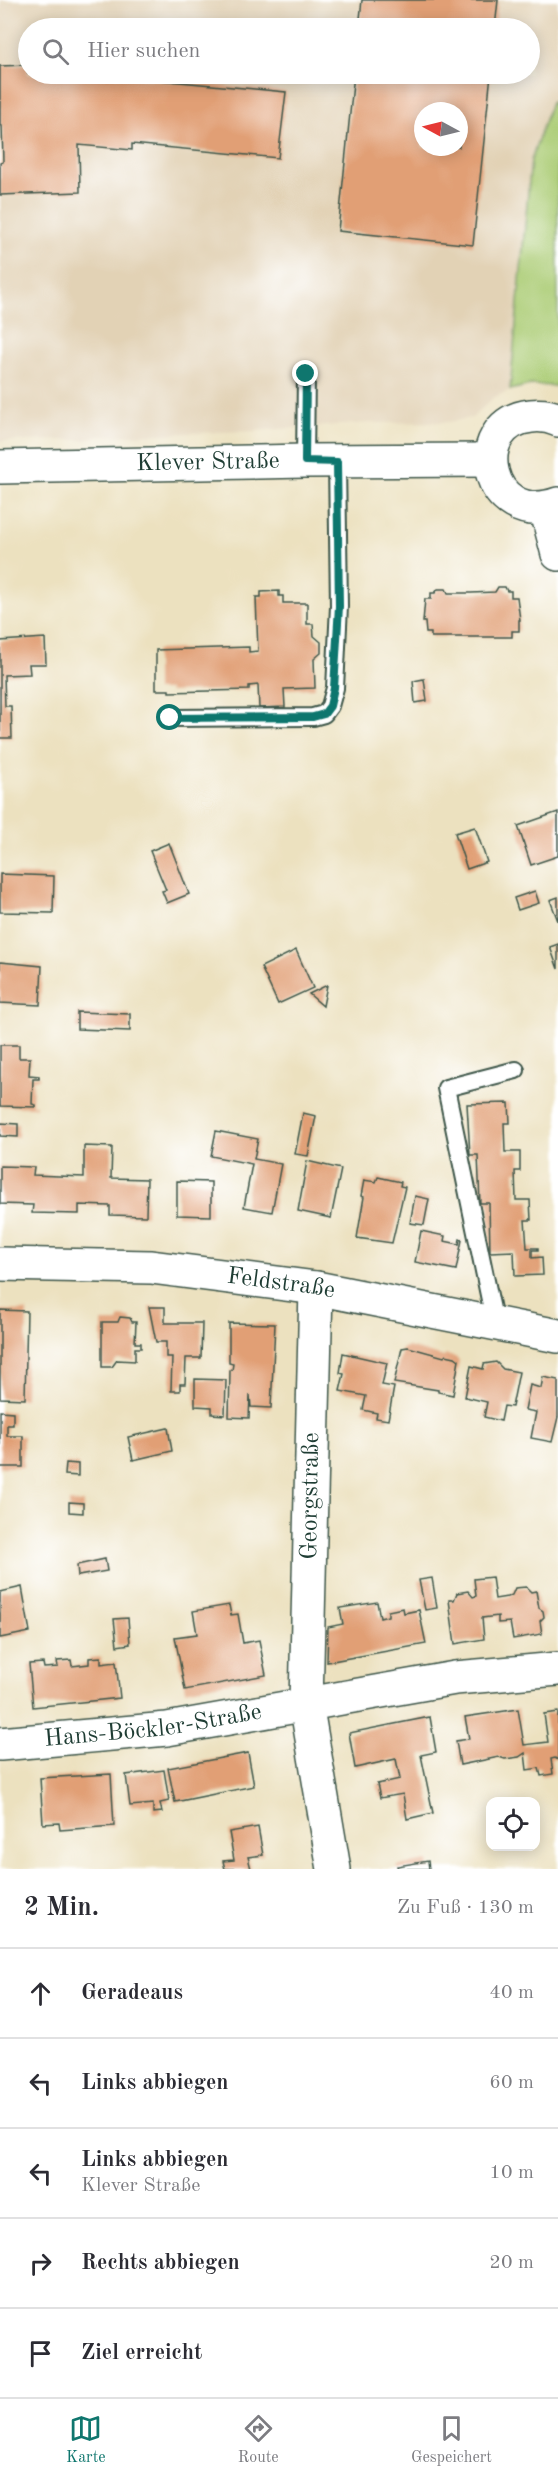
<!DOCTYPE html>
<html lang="de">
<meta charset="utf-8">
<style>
body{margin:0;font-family:"Old Standard TT",serif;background:#f2f2f3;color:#2b2b33}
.controls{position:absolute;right:18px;bottom:18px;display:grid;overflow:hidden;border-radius:12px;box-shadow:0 3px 15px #0003}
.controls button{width:54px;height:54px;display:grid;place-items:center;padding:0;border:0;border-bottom:2px solid #e1e1e2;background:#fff;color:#2b2b33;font:30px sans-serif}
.compass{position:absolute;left:414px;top:102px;width:54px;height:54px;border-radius:50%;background:#fff;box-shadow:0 3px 15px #0003;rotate:277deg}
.stop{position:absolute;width:18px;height:18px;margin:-14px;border:4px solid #0f766e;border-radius:50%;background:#fff}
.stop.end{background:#0f766e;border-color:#fff;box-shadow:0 2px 6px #0008}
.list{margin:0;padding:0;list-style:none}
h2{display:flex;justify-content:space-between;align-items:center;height:78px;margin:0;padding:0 24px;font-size:26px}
h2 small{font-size:20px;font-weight:400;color:#7c7c81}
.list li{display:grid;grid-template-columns:39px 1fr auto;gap:18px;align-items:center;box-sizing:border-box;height:90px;padding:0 24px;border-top:2px solid #e1e1e2}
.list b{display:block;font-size:22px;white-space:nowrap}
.list p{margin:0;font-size:20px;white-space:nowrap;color:#7c7c81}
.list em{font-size:20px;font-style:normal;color:#7c7c81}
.icon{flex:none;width:33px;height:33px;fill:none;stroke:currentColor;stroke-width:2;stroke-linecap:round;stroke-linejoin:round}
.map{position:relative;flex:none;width:558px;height:1869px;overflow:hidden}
.search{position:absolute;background:#fff;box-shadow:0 3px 15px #0003;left:18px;right:18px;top:18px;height:66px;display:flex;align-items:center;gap:15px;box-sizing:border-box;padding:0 21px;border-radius:33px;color:#7c7c81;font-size:22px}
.sheet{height:528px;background:#fff}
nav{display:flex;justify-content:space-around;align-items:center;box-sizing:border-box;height:84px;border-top:2px solid #e1e1e2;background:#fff;font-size:16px;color:#7c7c81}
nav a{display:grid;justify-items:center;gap:3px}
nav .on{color:#0f766e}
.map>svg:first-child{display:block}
.built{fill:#e2d2b5;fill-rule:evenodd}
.green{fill:#abcc74;stroke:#658454;stroke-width:1.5}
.building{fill:#e19f75;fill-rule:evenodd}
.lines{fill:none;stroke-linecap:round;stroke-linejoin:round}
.service-casing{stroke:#3e5649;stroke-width:20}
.minor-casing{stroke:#3e5649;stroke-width:36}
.tertiary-casing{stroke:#3e5649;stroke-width:36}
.service{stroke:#fff;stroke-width:16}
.minor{stroke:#fff;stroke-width:33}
.tertiary{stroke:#fff;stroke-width:33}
.route{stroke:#0f766e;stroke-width:8}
.labels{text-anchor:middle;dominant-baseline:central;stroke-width:6;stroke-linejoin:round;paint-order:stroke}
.street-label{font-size:24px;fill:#1f3d34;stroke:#fff}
</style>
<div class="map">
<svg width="558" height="1869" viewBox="0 0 558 1869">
<rect width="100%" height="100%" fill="#fff"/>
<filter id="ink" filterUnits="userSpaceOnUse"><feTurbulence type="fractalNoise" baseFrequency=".0167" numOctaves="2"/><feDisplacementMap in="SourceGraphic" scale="12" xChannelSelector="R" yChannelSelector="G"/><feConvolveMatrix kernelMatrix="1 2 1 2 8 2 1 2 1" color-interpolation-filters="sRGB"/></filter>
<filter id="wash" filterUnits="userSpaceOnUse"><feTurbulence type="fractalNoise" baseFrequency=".008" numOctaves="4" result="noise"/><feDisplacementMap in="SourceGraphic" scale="24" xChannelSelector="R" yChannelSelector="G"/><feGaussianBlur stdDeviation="1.35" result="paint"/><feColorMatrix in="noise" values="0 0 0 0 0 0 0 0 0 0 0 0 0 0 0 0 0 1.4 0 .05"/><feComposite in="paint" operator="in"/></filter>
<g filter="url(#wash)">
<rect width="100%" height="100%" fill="#ece1bf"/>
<path class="built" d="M0 0H558V85L531 160 510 390 493 398 472 418 448 422 367 423 254 431 100 436 85 440 0 441ZM28 28H530V74H28ZM423 111H459V147H423Z"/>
<polygon class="green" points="551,102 558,106 558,386 530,385 510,390 531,160"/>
<g id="blocks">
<g class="building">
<polygon points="362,0 498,0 495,28 359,28"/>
<polygon points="28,65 28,74 93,74 286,92 278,158 132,144 132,150 79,145 80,192 0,195 0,163 3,162 2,126 0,126 0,66"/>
<path d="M354 74H491L473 245 338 231ZM423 111H459V147H423Z"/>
<polygon points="498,587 505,587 507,591 511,591 511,597 517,597 520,620 519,620 519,631 512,631 512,637 431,637 431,633 426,633 425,622 423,622 425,599 431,599 431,593 435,593 438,589 446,589 448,593 471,593 495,592"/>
<polygon points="279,591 279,596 283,596 283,603 307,603 307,624 313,624 314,636 321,642 321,653 314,659 315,688 284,689 285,707 259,708 258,685 249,686 249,690 169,692 169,690 156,690 156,650 249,647 249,652 258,651 256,597 261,597 261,592"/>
<polygon points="45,638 46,664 29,664 30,674 4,675 5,706 11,706 12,738 0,738 0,641"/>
<polygon points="424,679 427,701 415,703 413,681"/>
<polygon points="558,812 558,856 531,865 518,826"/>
<polygon points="475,827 487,862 467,869 455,833"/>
<polygon points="169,843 189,894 167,903 162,891 166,890 150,851"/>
<polygon points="0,874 54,876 53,913 0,912"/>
<polygon points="535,891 539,903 518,910 514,898"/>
<polygon points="558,897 558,921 550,900"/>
<polygon points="558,944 558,969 550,947"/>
<polygon points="296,950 313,988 278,1004 261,967"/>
<polygon points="0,962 42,966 40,1005 0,1003"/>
<polygon points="327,985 323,1006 309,994"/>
<polygon points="77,1012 130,1014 130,1031 77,1029"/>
<polygon points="0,1045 19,1045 19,1058 30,1058 29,1075 39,1076 39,1079 33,1079 32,1104 36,1105 36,1107 0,1106"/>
<polygon points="509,1103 510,1123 504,1123 505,1152 520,1152 520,1171 515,1171 516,1200 530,1200 531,1220 525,1220 527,1248 538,1248 538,1250 532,1250 532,1258 542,1257 543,1275 515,1276 514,1251 490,1252 489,1203 480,1203 478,1155 470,1155 467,1104"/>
<polygon points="303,1113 316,1116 308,1156 295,1154"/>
<polygon points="0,1123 18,1124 18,1137 0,1136"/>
<polygon points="216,1131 258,1139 254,1159 281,1164 272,1212 244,1207 252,1164 211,1156"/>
<polygon points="84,1146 112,1147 111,1178 147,1179 146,1216 110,1215 110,1206 79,1205 79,1214 32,1213 33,1205 0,1204 0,1166 34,1167 33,1175 84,1177"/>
<polygon points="307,1161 341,1169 331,1218 298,1211"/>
<polygon points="378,1177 401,1182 400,1186 405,1187 392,1243 357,1238 364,1197 361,1196 364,1180 376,1182"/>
<polygon points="177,1181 211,1182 211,1216 177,1215"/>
<polygon points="415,1196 429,1199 424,1225 410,1223"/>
<polygon points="421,1231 445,1236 444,1241 459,1244 460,1239 462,1240 456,1270 415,1262"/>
<polygon points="149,1307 165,1307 165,1323 202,1323 201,1358 186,1358 185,1384 180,1384 180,1391 171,1391 172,1357 166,1357 166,1342 156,1342"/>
<polygon points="0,1310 27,1311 25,1399 0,1398"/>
<polygon points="120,1317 130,1318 132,1322 136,1322 135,1343 141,1343 141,1348 135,1348 135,1361 117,1360 112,1367 102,1367 102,1322 118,1322"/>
<polygon points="229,1323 275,1324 271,1408 251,1407 250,1395 249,1418 229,1417 230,1370 232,1370 233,1364 229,1363"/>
<polygon points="408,1347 444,1357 446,1355 455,1357 459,1360 453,1395 438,1392 438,1390 394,1383 402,1348"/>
<polygon points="343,1353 387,1363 382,1385 394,1387 388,1420 376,1418 377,1413 363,1410 366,1396 340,1391 344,1374 340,1373"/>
<polygon points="496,1362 503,1369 519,1372 512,1407 504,1406 501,1421 484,1417 487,1402 465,1397 471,1366 483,1369 484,1364"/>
<polygon points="543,1377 558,1380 558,1417 552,1442 531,1438 536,1412 525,1410 530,1385 541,1388"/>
<polygon points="195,1379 226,1380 225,1415 212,1414 212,1407 195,1406"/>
<polygon points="0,1411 13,1412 13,1425 7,1425 7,1436 23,1436 23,1467 0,1467"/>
<polygon points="168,1428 172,1451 133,1460 128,1437"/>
<polygon points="66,1463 78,1464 78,1476 65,1475"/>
<polygon points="69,1502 83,1503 83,1513 69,1512"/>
<polygon points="105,1559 107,1571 78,1576 77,1565"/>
<polygon points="492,1577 495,1599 507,1597 512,1595 515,1588 526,1587 531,1592 536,1591 539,1608 543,1611 544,1617 540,1621 542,1634 513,1639 510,1622 498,1623 498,1616 482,1618 484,1639 455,1644 449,1600 454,1600 457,1593 468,1591 473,1597 476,1596 474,1579"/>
<polygon points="432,1578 437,1608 425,1610 419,1580"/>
<polygon points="22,1587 30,1632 0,1638 0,1592"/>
<polygon points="377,1602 380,1618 388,1616 388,1611 403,1608 404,1613 419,1610 426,1644 327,1662 328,1627 343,1624 340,1608"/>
<polygon points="229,1605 231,1615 238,1614 243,1643 259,1640 266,1675 185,1690 175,1637 197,1634 193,1611"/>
<polygon points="128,1618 130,1644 117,1646 114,1619"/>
<polygon points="101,1657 101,1664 116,1662 120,1698 33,1707 29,1664 43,1663 44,1668 58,1667 57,1661 71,1660 72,1666 89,1664 89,1658"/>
<polygon points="518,1709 524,1745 548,1742 544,1714 558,1712 558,1760 555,1758 551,1759 553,1774 541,1776 539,1768 527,1770 525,1753 519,1757 505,1759 499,1757 460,1765 456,1741 469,1739 465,1717"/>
<polygon points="430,1717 436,1752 421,1755 433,1813 407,1819 403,1794 380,1798 377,1784 400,1779 396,1759 355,1768 349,1733"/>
<polygon points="248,1753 254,1786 175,1802 168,1768"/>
<polygon points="164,1770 169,1801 160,1803 162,1812 153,1813 153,1804 130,1806 126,1775"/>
<polygon points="111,1774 114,1826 60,1830 59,1823 43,1824 40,1778"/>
<polygon points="258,1827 263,1855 248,1857 251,1869 225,1869 223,1861 234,1860 229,1832"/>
<polygon points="428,1861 429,1869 398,1869 397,1866"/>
</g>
</g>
</g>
<g filter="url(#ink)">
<use href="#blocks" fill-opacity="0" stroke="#3e5649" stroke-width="1.5"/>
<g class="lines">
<defs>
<g id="service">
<polyline points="305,461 306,373"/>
<polyline points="170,718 313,717 324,714 330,706 335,688 339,606 337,462"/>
<polyline points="495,1324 446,1088 516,1070"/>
</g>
<g id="minor">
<path id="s1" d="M0 1264 151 1267 316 1288 558 1336"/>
<polyline points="316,1288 306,1703 334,1869"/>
<path id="s2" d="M0 1744 167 1729 455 1678 558 1669"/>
</g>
<g id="tertiary">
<path d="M558 420C550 416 540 415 531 416 465 423 485 530 558 504"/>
<path id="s3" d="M0 467 305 461 490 460"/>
<polyline points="546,508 558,554"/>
</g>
</defs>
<use href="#service" class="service-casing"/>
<use href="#minor" class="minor-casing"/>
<use href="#tertiary" class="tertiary-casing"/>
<use href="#service" class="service"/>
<use href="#minor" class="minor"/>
<use href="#tertiary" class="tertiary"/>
</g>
</g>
<g class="lines" filter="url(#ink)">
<polyline class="route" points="170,718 313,717 324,714 330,706 334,688 339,606 337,462 305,461 306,374"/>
</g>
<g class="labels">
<g class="street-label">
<text stroke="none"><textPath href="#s3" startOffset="208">Klever Straße</textPath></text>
<text stroke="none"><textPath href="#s1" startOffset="282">Feldstraße</textPath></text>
<text transform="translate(311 1496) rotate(-89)">Georgstraße</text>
<text stroke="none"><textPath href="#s2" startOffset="154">Hans-Böckler-Straße</textPath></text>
</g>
</g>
</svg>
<div class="controls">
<button><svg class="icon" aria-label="locate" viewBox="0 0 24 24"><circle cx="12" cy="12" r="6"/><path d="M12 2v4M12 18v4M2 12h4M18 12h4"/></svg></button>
</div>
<svg class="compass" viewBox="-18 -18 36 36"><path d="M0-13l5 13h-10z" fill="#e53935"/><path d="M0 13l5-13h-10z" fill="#7c7c81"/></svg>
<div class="stop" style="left:170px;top:718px"></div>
<div class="stop end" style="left:306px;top:374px"></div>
<div class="search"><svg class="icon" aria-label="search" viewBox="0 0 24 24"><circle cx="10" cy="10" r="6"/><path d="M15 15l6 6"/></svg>Hier suchen</div>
</div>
<section class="sheet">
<h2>2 Min.<small>Zu Fuß · 130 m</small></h2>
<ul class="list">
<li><svg class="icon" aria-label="ahead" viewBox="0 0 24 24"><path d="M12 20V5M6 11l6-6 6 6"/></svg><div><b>Geradeaus</b></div><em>40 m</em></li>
<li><svg class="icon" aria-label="left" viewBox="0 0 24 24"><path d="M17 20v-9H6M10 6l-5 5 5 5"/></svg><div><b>Links abbiegen</b></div><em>60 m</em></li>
<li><svg class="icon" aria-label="left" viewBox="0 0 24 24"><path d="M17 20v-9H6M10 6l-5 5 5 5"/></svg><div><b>Links abbiegen</b><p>Klever Straße</p></div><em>10 m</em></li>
<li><svg class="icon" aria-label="right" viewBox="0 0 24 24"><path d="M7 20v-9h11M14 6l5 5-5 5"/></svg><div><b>Rechts abbiegen</b></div><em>20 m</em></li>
<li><svg class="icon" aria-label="arrive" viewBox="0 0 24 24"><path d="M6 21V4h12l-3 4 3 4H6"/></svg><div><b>Ziel erreicht</b></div></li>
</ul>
</section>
<nav>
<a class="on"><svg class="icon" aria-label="map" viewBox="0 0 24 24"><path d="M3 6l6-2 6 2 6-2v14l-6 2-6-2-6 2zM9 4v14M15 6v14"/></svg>Karte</a>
<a><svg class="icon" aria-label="directions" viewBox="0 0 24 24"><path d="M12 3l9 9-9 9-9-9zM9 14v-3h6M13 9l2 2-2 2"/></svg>Route</a>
<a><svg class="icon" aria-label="saved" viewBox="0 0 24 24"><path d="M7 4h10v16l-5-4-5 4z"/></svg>Gespeichert</a>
</nav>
